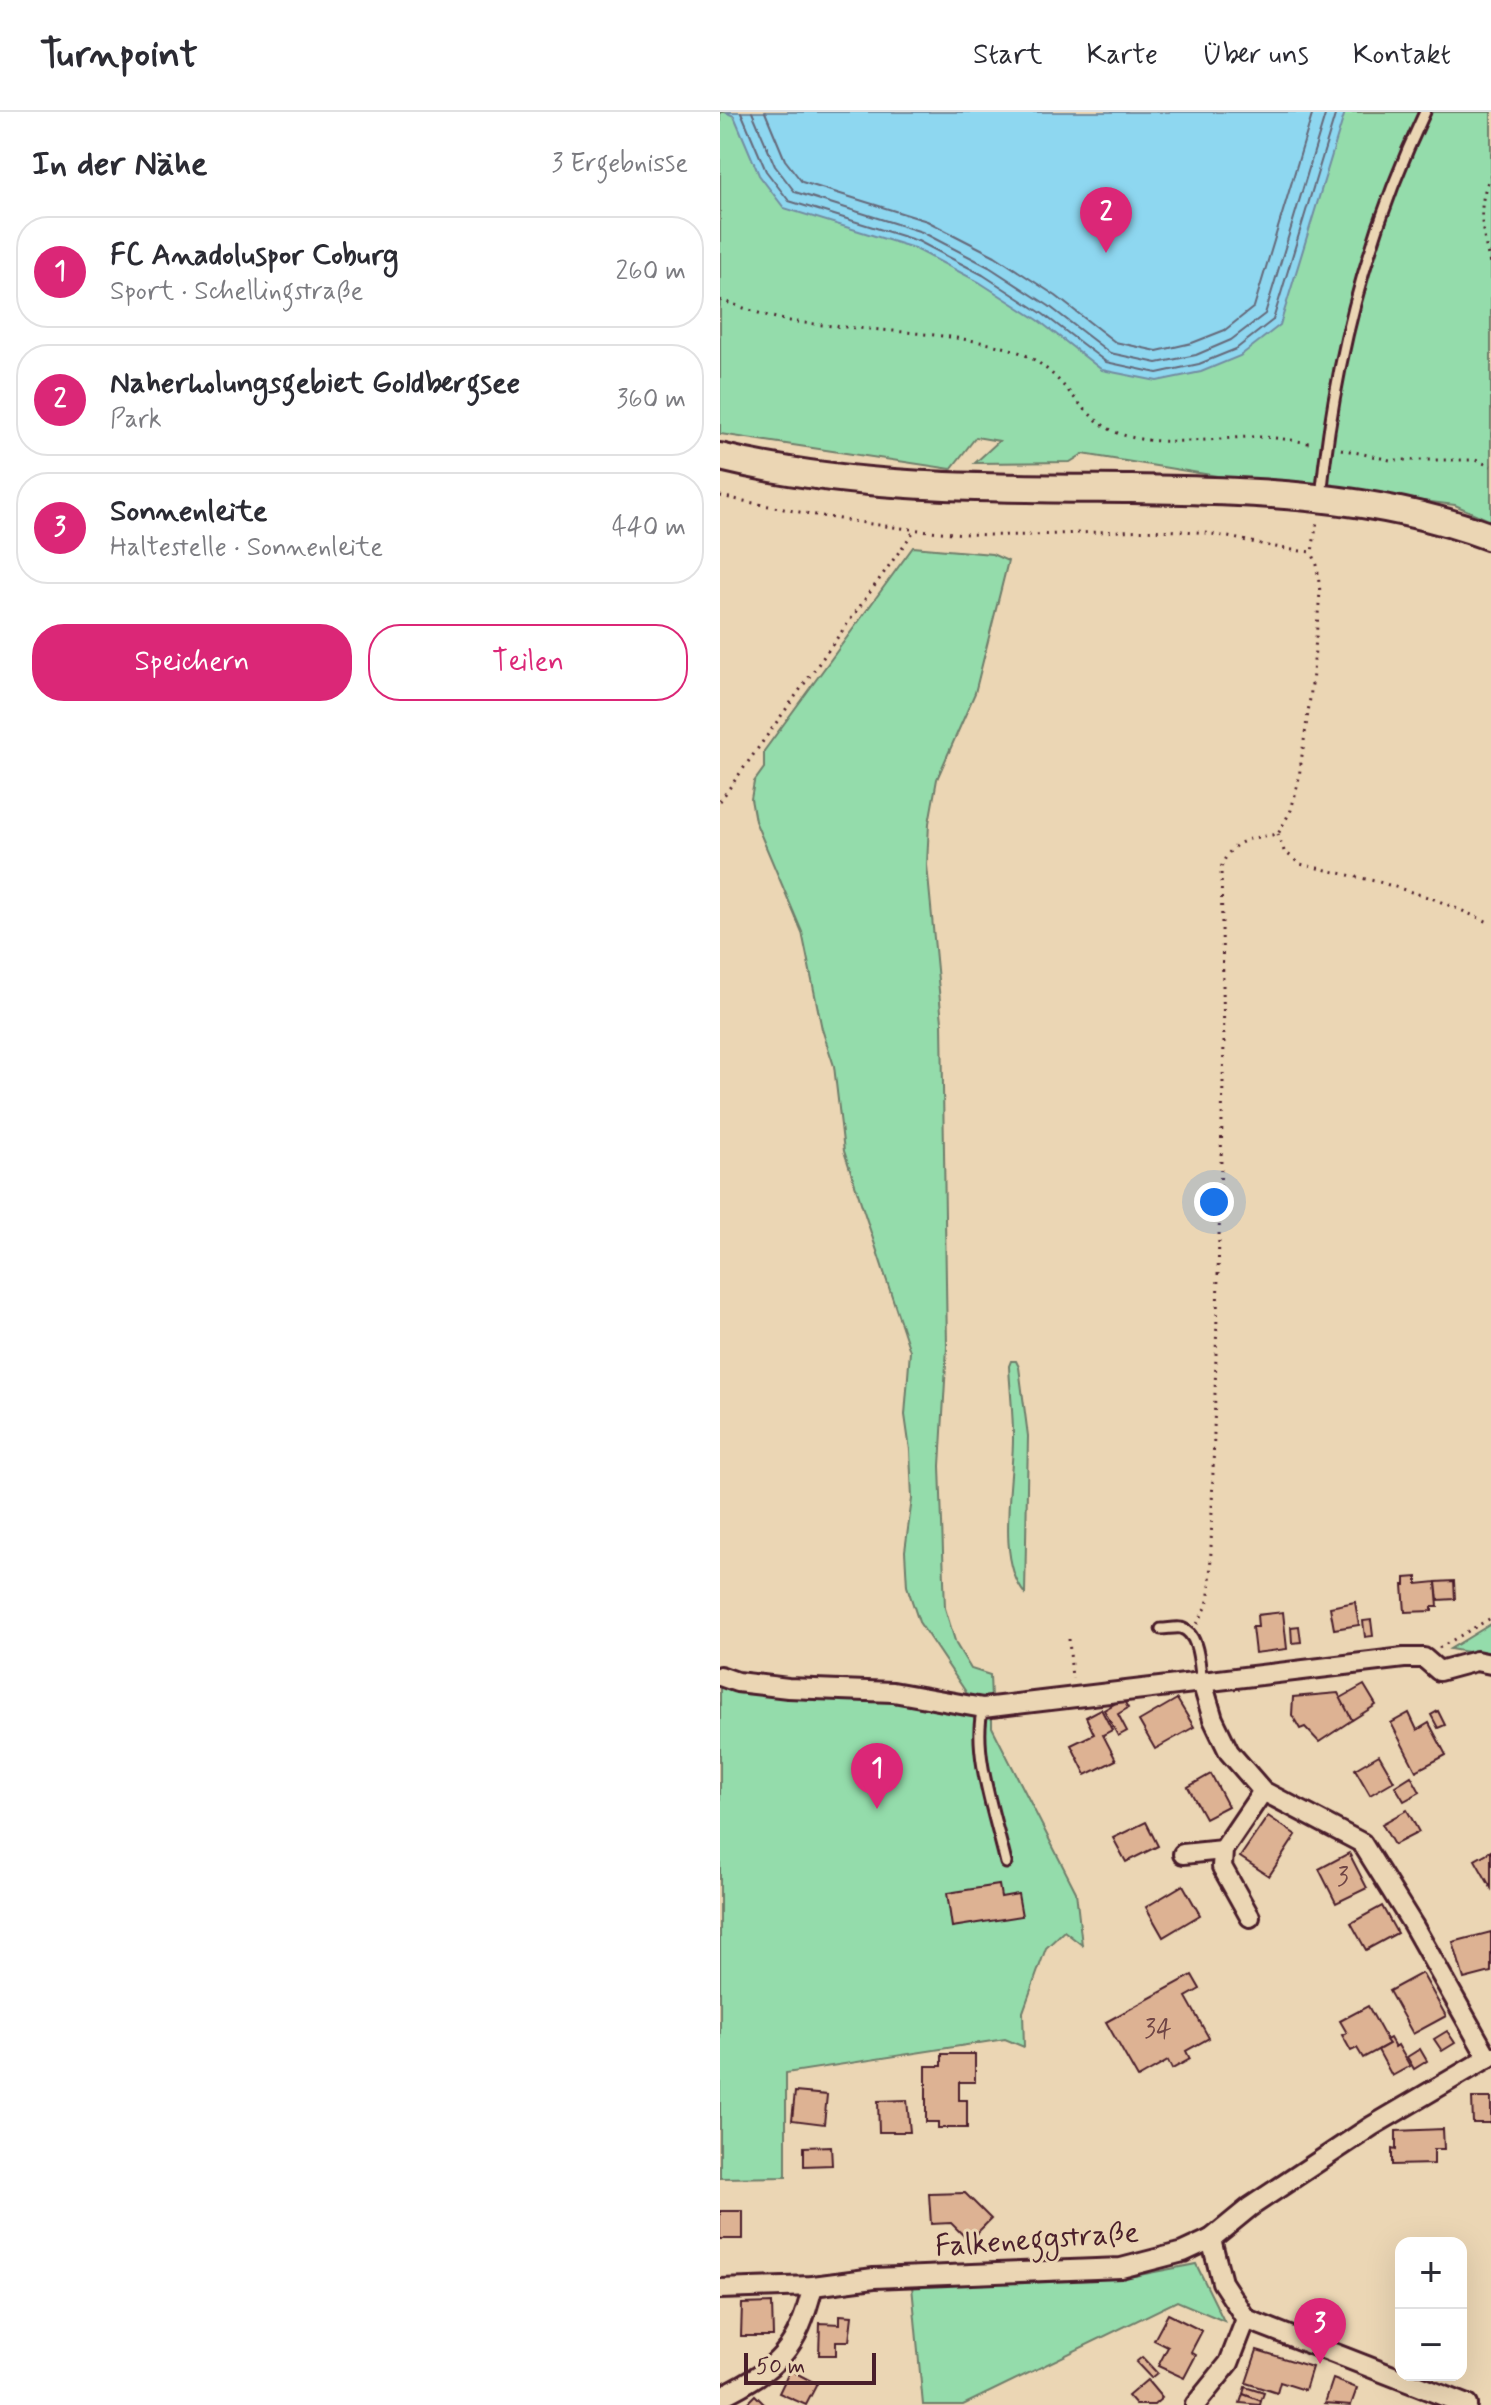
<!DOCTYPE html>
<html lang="de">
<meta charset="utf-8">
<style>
body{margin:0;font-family:Mynerve,sans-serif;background:#f2f2f3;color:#2b2b33}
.controls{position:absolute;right:24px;bottom:24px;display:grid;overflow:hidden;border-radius:16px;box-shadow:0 8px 32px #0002}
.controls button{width:72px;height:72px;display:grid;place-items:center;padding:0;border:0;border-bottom:2px solid #e1e1e2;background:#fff;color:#2b2b33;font:40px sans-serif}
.scale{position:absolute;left:24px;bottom:20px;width:132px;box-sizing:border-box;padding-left:8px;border:4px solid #4a1f2b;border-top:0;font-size:22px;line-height:28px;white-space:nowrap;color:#4a1f2b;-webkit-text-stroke:6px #ebd6b4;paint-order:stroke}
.you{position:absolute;left:494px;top:1090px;width:28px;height:28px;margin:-20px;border:6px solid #fff;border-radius:50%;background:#1a73e8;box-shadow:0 0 0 12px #1a73e833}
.badge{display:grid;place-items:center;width:52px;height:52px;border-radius:50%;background:#db2777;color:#fff;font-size:26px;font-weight:700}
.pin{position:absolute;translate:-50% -66px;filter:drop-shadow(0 2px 4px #0008)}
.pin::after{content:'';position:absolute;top:42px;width:28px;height:24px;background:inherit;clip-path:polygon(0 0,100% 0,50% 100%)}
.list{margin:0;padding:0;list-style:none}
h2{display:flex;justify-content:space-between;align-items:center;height:104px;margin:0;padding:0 32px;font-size:34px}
h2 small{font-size:26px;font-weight:400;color:#7c7c81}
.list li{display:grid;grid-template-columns:52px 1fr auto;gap:24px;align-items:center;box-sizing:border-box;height:112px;margin:0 16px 16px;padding:0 16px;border:2px solid #e1e1e2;border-radius:32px}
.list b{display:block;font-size:30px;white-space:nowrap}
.list p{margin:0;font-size:26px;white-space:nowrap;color:#7c7c81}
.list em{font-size:26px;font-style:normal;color:#7c7c81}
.actions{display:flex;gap:16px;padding:24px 32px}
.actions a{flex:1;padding:18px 0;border:2px solid #db2777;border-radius:32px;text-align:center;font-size:28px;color:#db2777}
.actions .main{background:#db2777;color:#fff}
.map{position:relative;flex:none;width:771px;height:2293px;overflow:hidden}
header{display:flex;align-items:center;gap:48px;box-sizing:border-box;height:112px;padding:0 40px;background:#fff;border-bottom:2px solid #e1e1e2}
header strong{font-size:38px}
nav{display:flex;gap:44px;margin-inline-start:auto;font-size:28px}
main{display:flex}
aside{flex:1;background:#fff}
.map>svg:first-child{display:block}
.green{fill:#94dcab;stroke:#6f7e6b;stroke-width:2}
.water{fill:#8ed7f0;stroke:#738da1;stroke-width:2}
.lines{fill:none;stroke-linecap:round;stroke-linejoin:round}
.shore{stroke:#65697a;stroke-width:2}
.building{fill:#ddb293;stroke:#4a1f2b;stroke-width:2}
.lane-casing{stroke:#4a1f2b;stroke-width:15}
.street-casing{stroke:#4a1f2b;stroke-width:24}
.secondary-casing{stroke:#4a1f2b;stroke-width:32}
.path{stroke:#4a1f2b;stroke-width:3;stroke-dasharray:2 6;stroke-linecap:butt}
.lane{stroke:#ebd6b4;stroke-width:9}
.street{stroke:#ebd6b4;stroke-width:18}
.secondary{stroke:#ebd6b4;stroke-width:26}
.labels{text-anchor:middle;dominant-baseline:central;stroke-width:6;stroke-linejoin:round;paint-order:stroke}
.number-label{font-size:26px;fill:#6f4445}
.street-label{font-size:30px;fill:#4a1f2b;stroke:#ebd6b4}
</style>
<header>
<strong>Turnpoint</strong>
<nav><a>Start</a><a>Karte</a><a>Über uns</a><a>Kontakt</a></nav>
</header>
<main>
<aside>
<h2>In der Nähe<small>3 Ergebnisse</small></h2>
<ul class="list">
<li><span class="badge">1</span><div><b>FC Anadoluspor Coburg</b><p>Sport · Schellingstraße</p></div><em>260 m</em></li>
<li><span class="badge">2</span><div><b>Naherholungsgebiet Goldbergsee</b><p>Park</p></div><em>360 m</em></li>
<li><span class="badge">3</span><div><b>Sonnenleite</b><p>Haltestelle · Sonnenleite</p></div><em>440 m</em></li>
</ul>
<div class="actions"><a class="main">Speichern</a><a>Teilen</a></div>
</aside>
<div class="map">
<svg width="771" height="2293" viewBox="0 0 771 2293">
<rect width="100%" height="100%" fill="#ebd6b4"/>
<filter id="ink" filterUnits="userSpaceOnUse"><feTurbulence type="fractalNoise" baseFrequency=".0125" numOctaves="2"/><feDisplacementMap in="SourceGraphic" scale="16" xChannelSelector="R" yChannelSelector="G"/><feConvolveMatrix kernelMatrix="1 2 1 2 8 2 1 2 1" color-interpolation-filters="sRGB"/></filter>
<g filter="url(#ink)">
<g class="green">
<polygon points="0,0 771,0 771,409 735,393 497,364 363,342 350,350 255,351 279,329 256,325 231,357 0,322"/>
<polygon points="193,435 272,442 288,449 255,581 217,667 209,711 207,753 222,910 227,1235 220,1354 225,1496 236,1532 251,1557 270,1563 271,1587 250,1586 199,1510 187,1474 185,1439 192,1387 190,1338 185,1303 190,1239 124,1039 114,954 102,917 82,820 35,709 31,687 34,670 44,656 44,639"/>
<path d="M291 1249H296L299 1255 308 1324 305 1482C275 1445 294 1369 293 1323 293 1300 290 1277 289 1254Z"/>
<polygon points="771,1512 771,1544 730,1537"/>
<polygon points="0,1567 173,1583 272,1603 272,1615 356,1780 362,1833 344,1819 326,1836 303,1900 304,1935 285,1927 66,1961 66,2065 0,2066"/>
<polygon points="476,2152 504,2209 457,2189 243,2293 203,2293 192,2174 414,2164"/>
</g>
<polygon class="water" points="5,0 625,0 560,213 520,244 481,260 437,269 382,258 318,208 259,170 194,136 64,96 39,63 14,4"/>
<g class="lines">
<g class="shore">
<polyline points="21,0 46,59 69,89 198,129 263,163 323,202 386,250 437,261 479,252 516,237 553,208 616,0"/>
<polyline points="32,0 55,54 75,80 202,120 269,155 329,194 390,241 437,251 476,243 511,228 545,202 606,0"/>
<polyline points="45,0 65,48 82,70 207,109 275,144 336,184 395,230 437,239 472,231 505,218 534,195 593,0"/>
</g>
</g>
<g class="building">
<polygon points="697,1465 697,1472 716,1470 718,1495 712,1495 712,1499 685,1500 683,1473 685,1473 685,1466"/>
<polygon points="734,1469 735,1487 718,1488 716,1470"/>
<polygon points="635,1490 639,1513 614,1517 610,1495"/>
<polygon points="563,1500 567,1537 535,1541 532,1515 538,1515 537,1503"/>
<polygon points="651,1508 653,1524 645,1525 643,1509"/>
<polygon points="579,1514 581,1530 572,1531 571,1515"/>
<polygon points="644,1573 656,1593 632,1608 619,1587"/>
<polygon points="618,1581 632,1608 599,1630 585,1615 580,1617 572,1603 573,1585"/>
<polygon points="403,1587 408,1596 398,1602 407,1619 398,1624 384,1598"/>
<polygon points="457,1587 474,1615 435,1637 419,1609"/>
<polygon points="381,1597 392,1618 383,1623 396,1648 366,1663 351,1633 374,1622 366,1605"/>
<polygon points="718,1599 725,1613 718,1616 711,1603"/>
<polygon points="689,1601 697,1618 709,1611 726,1643 696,1659 671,1611"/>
<polygon points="659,1643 674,1669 650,1683 635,1657"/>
<polygon points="491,1662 508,1694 485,1706 468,1675"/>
<polygon points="691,1664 700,1680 684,1689 675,1674"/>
<polygon points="687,1698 699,1720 674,1733 662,1712"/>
<polygon points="548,1704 576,1723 549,1764 520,1745"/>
<polygon points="426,1710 438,1734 406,1750 393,1726"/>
<polygon points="771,1739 771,1776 755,1748"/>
<polygon points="629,1741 647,1776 616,1791 599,1757"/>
<polygon points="279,1773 281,1785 298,1782 302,1804 232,1815 227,1781"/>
<polygon points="463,1773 480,1803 443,1825 426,1795"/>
<polygon points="662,1794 677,1821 646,1838 631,1811"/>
<polygon points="771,1820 771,1860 744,1867 733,1830"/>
<polygon points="702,1861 726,1904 693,1922 669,1879"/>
<polygon points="472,1863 480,1877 466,1885 489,1926 466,1939 470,1947 452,1957 448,1949 418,1966 386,1910"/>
<polygon points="648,1894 669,1932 643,1946 637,1936 631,1939 622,1923 627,1921 620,1909"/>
<polygon points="727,1919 735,1931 722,1939 714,1927"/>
<polygon points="670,1926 675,1935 678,1933 690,1954 672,1964 658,1938 669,1932 666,1928"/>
<polygon points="700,1937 707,1949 694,1957 687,1945"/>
<polygon points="222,1942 255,1942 255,1970 239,1970 239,1988 247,1988 247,2016 218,2016 218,2010 206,2010 206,1954 222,1954"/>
<polygon points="75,1980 107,1983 104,2012 72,2008"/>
<polygon points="752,1986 771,1986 771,2011 753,2011"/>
<polygon points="187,1988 190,2020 159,2020 158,1989"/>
<polygon points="723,2017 724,2037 714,2037 714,2052 672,2053 672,2037 676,2038 676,2019"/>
<polygon points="111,2034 112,2053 84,2054 84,2035"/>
<polygon points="245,2081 271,2107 249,2129 231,2111 211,2112 209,2082"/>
<rect x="0" y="2099" width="23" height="28"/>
<polygon points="52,2191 53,2224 21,2224 22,2192"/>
<polygon points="448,2202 482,2219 471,2240 476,2243 464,2266 438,2254 448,2235 434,2228"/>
<polygon points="120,2203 132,2204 129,2229 116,2229 116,2243 99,2243 100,2211 120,2212"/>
<polygon points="537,2238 592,2255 585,2278 560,2270 557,2281 526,2271"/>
<polygon points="422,2245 437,2261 431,2266 416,2250"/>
<polygon points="70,2258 97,2272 86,2293 59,2281"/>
<polygon points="613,2267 637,2276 631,2293 605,2291"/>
<polygon points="427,2268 442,2286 434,2293 416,2293 408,2284"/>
<polygon points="525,2275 544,2281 541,2289 523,2282"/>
<polygon points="523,2282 541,2289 540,2293 520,2291"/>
<polygon points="35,2283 45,2293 25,2293"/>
</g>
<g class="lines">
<defs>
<g id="lane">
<path d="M601 385C614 252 647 121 705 0"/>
<path d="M441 1517C447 1517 456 1515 461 1516 480 1522 479 1554 482 1570"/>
<path d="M263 1596C251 1638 276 1707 286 1751"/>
</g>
<g id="street">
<polyline points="0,1564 17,1570 68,1576 173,1580 263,1596 684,1546 704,1546 719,1559 756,1549 771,1552"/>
<polyline points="482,1570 493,1607 509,1640 543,1679 642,1731 693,1813 768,1946"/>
<polyline points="463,1742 503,1738"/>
<polyline points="530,1805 502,1755 503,1738 543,1679"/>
<polyline points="491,2127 502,2170 526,2207"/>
<polyline points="0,2177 93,2174 154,2166 401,2156 463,2140 491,2127 530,2095 652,2014 771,1944"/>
<polyline points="526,2207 747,2293"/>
<path d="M0 2285C59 2255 77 2239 93 2174"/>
<polyline points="475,2293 509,2251 526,2207"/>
</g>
<path id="secondary" d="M0 345C134 378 274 376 411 377 532 379 656 382 771 425"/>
</defs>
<use href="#lane" class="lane-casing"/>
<use href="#street" class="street-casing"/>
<use href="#secondary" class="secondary-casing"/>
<g class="path">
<path d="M771 63C755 95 763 123 771 156"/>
<path d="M0 188C23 195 46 205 70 209 141 219 217 218 287 236 342 251 353 300 395 320 432 336 489 327 528 325 550 324 572 328 594 332"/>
<polyline points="621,337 670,348 755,348 771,354"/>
<path d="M0 384C90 403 179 420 271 423 334 425 397 416 460 419 505 420 547 437 592 440L597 409"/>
<polyline points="0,689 194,419"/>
<polyline points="558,722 564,739 580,752 659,770 714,787 771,811"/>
<path d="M477 1512 487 1494 490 1475 504 931 501 756C511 727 531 726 558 722L571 698 578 672 592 572 600 480 597 453 592 440"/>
<polyline points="349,1527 352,1567"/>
<polyline points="719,1536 771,1506"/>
</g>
<use href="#lane" class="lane"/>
<use href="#street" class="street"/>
<use href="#secondary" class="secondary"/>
</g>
</g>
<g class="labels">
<g class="number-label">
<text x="623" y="1766">3</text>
<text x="438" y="1918">34</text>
</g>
<g class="street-label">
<text transform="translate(317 2128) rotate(-4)">Falkeneggstraße</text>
</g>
</g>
</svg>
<div class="controls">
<button>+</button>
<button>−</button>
</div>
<div class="scale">50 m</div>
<div class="you"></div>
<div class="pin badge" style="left:157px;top:1697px">1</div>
<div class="pin badge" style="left:386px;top:141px">2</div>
<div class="pin badge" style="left:600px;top:2252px">3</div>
</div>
</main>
